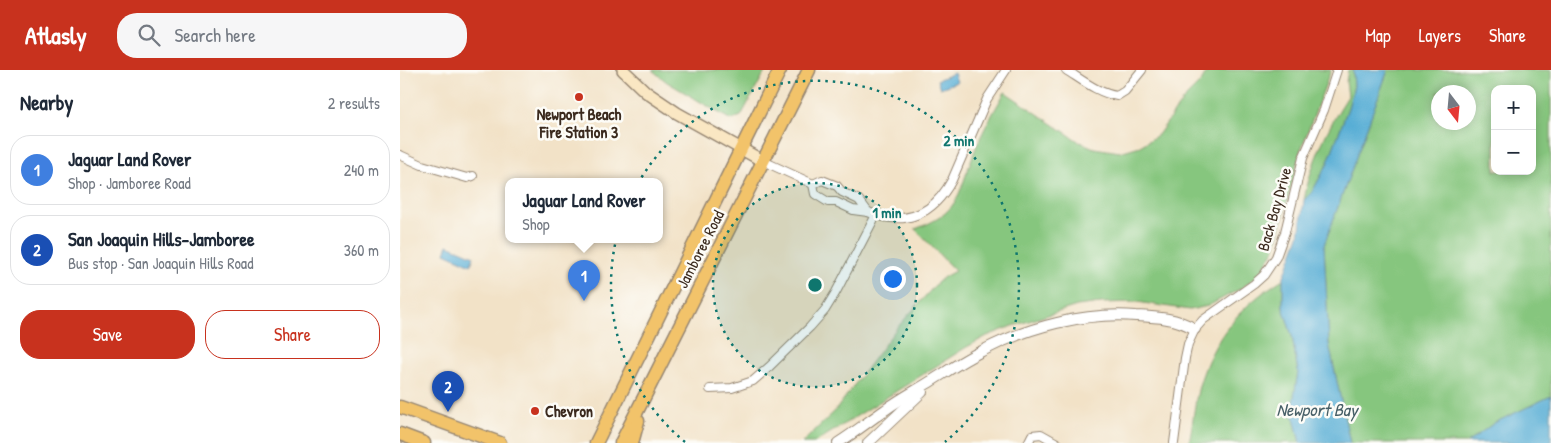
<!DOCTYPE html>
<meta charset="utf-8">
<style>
body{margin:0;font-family:"Patrick Hand",sans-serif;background:#f6f6f7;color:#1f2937}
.controls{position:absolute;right:15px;top:15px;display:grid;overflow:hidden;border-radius:10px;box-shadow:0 2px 12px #0003}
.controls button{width:45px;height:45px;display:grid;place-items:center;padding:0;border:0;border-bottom:1px solid #e0e1e3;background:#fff;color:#1f2937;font:25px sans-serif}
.compass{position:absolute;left:1031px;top:15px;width:45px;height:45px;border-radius:50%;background:#fff;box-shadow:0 2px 12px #0003;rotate:164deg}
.you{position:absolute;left:492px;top:208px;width:18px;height:18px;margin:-12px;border:4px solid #fff;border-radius:50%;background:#1a73e8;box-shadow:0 0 0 8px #1a73e833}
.badge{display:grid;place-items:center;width:32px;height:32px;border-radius:50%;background:#c8321e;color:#fff;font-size:16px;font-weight:700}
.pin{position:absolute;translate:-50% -41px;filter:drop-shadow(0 1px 2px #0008)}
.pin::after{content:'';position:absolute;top:26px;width:18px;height:15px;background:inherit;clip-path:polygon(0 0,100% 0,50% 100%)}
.popup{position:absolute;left:105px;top:108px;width:158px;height:65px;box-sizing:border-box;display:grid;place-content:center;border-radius:10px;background:#fff;filter:drop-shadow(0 1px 4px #0005);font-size:16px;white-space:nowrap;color:#747a83}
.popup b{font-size:19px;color:#1f2937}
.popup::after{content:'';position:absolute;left:50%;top:100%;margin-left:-10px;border:10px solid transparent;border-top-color:#fff}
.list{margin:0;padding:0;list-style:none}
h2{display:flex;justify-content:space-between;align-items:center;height:65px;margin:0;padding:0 20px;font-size:21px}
h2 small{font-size:16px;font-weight:400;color:#747a83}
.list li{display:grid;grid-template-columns:32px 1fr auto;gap:15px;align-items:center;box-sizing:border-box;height:70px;margin:0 10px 10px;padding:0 10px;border:1px solid #e0e1e3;border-radius:20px}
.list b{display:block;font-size:19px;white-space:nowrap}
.list p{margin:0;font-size:16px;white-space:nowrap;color:#747a83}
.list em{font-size:16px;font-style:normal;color:#747a83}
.actions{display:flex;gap:10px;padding:15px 20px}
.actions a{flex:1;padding:11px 0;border:1px solid #c8321e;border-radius:20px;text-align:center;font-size:18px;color:#c8321e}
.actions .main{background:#c8321e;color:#fff}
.icon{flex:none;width:28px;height:28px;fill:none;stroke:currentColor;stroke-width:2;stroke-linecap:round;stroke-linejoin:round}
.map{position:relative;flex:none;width:1151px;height:373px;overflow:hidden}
header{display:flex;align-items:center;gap:30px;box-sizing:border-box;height:70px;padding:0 25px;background:#c8321e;color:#fff}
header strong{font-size:24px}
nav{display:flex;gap:28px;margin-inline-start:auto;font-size:18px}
.search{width:350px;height:45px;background:#f6f6f7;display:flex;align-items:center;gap:12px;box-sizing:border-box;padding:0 18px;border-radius:20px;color:#747a83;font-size:19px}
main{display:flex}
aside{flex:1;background:#fff}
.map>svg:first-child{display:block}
.green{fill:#86c67e;stroke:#60784e;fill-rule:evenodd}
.water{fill:#58aed5;stroke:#4a6c7a}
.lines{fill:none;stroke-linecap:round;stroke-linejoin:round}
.minor-casing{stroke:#968672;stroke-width:10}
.tertiary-casing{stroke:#968672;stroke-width:12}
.secondary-casing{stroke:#968672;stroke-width:14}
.primary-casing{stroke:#968672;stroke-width:15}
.minor{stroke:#fff;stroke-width:8}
.tertiary{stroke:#fff;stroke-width:10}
.secondary{stroke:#fae7c3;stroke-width:11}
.primary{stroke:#f2c36a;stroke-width:12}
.ring{fill:none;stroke:#0f766e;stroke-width:2.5;stroke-dasharray:2.5 5}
.poi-dot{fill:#c8321e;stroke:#fdfcf7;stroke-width:2}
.labels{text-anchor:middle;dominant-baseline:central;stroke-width:5;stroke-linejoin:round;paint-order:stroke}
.poi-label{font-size:16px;font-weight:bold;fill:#3b2a1e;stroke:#fdfcf7}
.street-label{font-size:16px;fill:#3b2a1e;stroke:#fdfcf7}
.water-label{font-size:18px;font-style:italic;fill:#475f67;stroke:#fdfcf7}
.centre{fill:#0f766e;stroke:#fdfcf7;stroke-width:2.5}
.ring-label{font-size:15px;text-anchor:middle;font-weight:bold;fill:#0f766e;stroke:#fdfcf7;stroke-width:5;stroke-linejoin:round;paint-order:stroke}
</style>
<header>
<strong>Atlasly</strong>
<div class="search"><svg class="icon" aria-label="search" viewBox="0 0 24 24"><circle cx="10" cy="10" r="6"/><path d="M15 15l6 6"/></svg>Search here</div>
<nav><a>Map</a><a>Layers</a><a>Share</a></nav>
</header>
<main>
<aside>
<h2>Nearby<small>2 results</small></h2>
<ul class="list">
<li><span class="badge" style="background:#3f7fe0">1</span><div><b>Jaguar Land Rover</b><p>Shop · Jamboree Road</p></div><em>240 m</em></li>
<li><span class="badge" style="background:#1a4fb4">2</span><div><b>San Joaquin Hills-Jamboree</b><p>Bus stop · San Joaquin Hills Road</p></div><em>360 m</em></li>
</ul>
<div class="actions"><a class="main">Save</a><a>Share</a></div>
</aside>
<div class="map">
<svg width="1151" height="373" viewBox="0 0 1151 373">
<rect width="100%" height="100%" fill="#fdfcf7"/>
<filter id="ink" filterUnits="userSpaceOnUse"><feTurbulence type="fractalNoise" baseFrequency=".02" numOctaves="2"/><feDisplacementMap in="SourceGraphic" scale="10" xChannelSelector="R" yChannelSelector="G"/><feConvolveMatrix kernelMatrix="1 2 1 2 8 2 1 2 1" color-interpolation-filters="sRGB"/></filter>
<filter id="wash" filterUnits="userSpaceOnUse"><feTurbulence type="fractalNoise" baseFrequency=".0096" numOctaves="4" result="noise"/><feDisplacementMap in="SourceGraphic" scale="20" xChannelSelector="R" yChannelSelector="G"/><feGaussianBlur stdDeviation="1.12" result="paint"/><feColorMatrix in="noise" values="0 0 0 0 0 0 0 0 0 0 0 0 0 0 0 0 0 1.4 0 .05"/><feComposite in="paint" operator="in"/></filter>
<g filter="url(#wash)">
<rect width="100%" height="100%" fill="#f2e2c7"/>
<g class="green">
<polygon points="252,0 366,0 341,46 331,50 267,12"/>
<path d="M808 0H931L900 82 875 178 860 204 842 218 808 236 790 240 737 232 701 233 677 236 613 256 587 266 565 278 414 373H402L435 341 496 259 537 213 544 207 555 201 515 159C559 143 557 128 572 88 580 65 593 43 605 22L678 71 694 78 720 82 740 76 758 65 783 30 801 12Z"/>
<path d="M948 0H953L954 16 948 38 927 95 912 122 904 130C911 93 927 58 948 26L946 12Z"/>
<path d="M988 0H1151V326L1094 353 1067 373H950L929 274 924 175ZM1095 19H1132V101H1095ZM1038 22H1068V52H1038Z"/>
<path d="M883 209V237L892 266 898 302 892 339 900 373H789C793 354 794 334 799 316 813 267 841 235 883 209Z"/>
</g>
<g class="water">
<polygon points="953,0 988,0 924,175 929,274 950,373 900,373 892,339 898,302 892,266 883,237 883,209 899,166 904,130 912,122 927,95 948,38 954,16"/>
<polygon points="554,3 557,12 540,18 537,10"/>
<polygon points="48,175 74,186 71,195 45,183"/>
<polygon points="1151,326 1151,373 1067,373 1094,353"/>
</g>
</g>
<g filter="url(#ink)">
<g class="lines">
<defs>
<g id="minor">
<path d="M666 0C682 10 698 23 717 26L725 21 742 0"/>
<polyline points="0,85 22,95 67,108 73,106"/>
<polyline points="363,91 413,114"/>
<polygon points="422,110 437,116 442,122 459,130 468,142 453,140 436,132 428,132 415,124 413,114"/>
<path d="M468 142C505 157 533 145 552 110L587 29 606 0"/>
<polyline points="310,319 332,318 353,311 369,297 410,257 425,240 436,222 476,145"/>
<polyline points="628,373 632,365 641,364 657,373"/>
<polyline points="774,373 785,288 788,274 795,259 803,250 854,214 864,205 876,187 885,162 903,88 924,40 937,0"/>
</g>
<g id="tertiary">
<path d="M438 373C454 363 469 351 485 340 500 329 517 320 533 310 549 300 565 289 582 281 628 257 684 242 736 246 757 247 777 248 795 259"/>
<polyline points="468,373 522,322"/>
</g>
<polyline id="secondary" points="223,0 246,22 277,43 363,91"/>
<g id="primary">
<polyline points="0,337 100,373"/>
<polyline points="0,364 24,373"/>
<polyline points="196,373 380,0"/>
<polyline points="221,373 409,0"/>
<polyline points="232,373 238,351"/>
</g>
</defs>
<use href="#minor" class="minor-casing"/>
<use href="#tertiary" class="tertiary-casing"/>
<use href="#secondary" class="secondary-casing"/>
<use href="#primary" class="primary-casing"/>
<use href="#minor" class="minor"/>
<use href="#tertiary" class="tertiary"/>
<use href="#secondary" class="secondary"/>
<use href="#primary" class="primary"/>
</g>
</g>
<circle cx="415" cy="215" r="102" fill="#0f766e" fill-opacity=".12"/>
<g class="ring">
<circle cx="415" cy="215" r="102"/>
<path d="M285 372A204 204 0 1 1 545 372"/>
</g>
<g class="poi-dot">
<circle cx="179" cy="27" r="5"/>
<circle cx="135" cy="341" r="5"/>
</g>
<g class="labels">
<g class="poi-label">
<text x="179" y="44">Newport Beach<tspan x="179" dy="18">Fire Station 3</tspan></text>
<text x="145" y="341" text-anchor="start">Chevron</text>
</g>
<g class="street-label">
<text transform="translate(874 139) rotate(-74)">Back Bay Drive</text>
<text transform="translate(300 179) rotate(-63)">Jamboree Road</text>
</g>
<g class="water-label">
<text x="917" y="339">Newport Bay</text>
</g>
</g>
<circle cx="415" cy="215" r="8" class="centre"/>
<g class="ring-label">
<text x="559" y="76">2 min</text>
<text x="487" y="148">1 min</text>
</g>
</svg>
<div class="controls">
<button>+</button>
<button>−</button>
</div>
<svg class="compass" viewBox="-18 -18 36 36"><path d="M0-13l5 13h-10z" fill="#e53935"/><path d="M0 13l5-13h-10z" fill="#747a83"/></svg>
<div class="you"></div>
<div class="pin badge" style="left:184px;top:231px;background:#3f7fe0">1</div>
<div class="popup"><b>Jaguar Land Rover</b>Shop</div>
<div class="pin badge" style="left:48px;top:342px;background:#1a4fb4">2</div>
</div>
</main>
